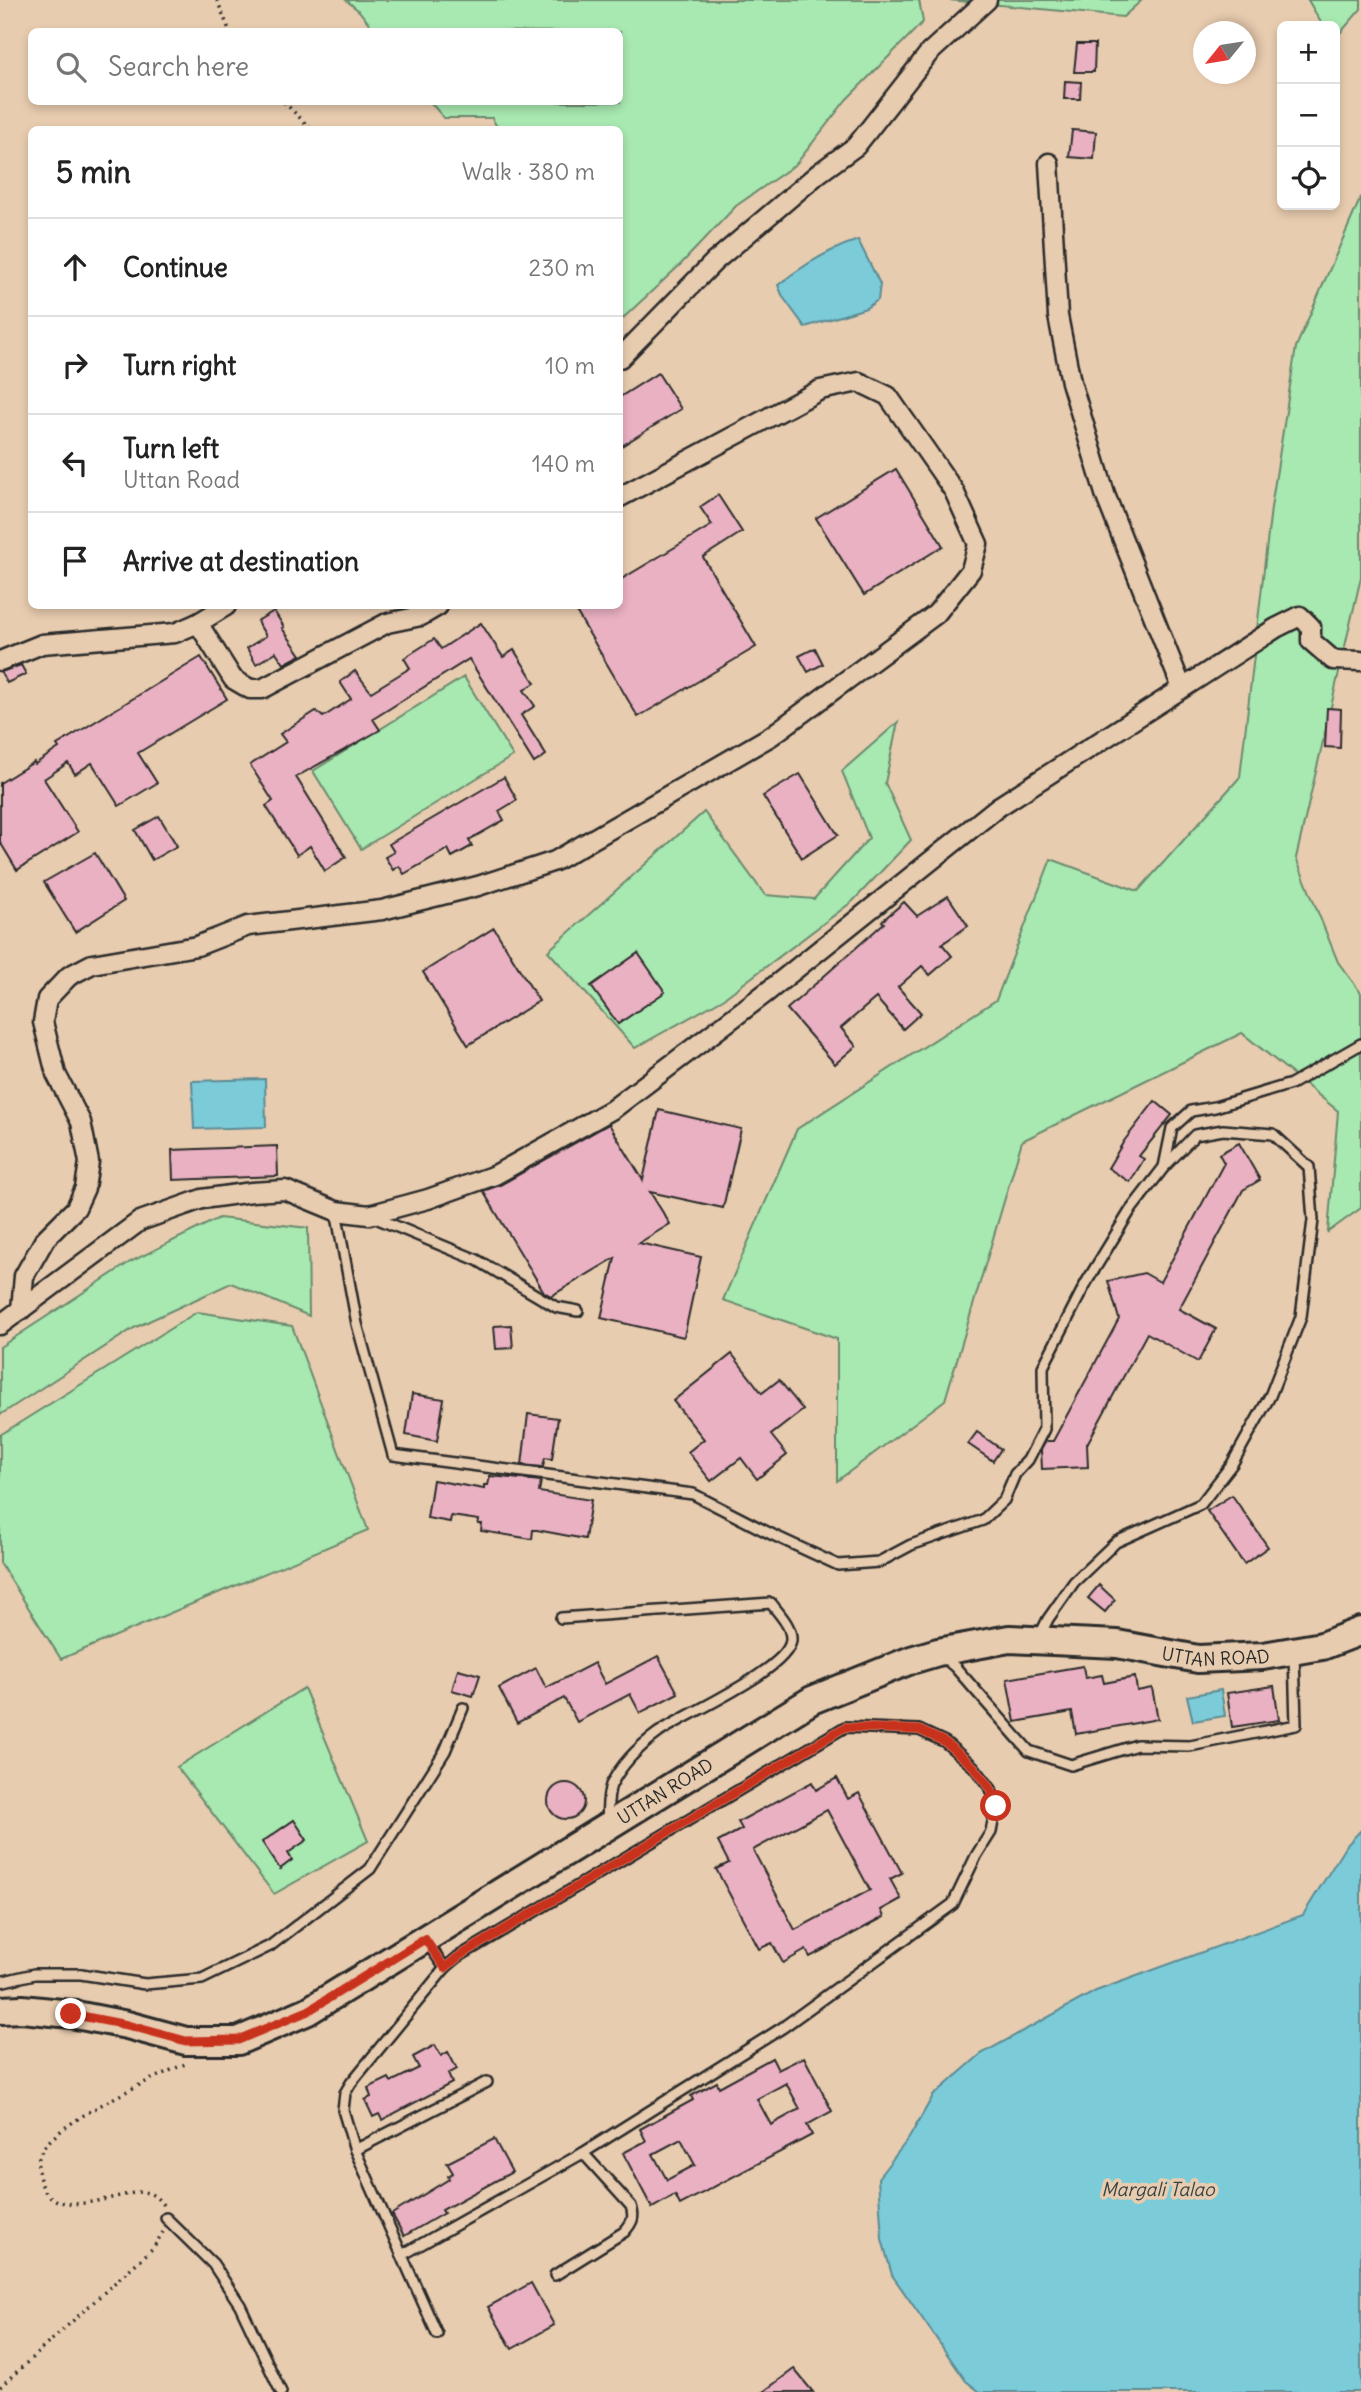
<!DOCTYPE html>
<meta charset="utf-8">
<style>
body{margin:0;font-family:Delius,sans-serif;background:#f6f6f6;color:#222}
.controls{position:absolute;right:21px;top:21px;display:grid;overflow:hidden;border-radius:10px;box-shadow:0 4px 10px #0003}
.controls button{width:63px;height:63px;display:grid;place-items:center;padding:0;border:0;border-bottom:2px solid #e0e0e0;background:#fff;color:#222;font:35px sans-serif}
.compass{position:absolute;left:1193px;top:21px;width:63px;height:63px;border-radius:50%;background:#fff;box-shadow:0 4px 10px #0003;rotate:240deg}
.stop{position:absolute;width:21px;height:21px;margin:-16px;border:5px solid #c8321e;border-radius:50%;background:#fff}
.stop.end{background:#c8321e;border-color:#fff;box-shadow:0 2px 7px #0008}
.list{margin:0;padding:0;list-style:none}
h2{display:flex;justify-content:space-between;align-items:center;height:91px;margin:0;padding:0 28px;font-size:30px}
h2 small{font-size:23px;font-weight:400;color:#767676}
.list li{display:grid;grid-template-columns:46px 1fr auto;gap:21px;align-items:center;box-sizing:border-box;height:98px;padding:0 28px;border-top:2px solid #e0e0e0}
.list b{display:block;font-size:26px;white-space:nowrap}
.list p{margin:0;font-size:23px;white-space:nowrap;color:#767676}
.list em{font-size:23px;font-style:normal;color:#767676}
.icon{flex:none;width:38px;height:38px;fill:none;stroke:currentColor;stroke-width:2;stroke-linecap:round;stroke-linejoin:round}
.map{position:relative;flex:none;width:1361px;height:2392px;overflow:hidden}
.search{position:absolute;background:#fff;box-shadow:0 4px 10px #0003;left:28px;top:28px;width:595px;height:77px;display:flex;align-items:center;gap:18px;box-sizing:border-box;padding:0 24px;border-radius:10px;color:#767676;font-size:26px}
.panel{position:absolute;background:#fff;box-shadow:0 4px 10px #0003;left:28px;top:126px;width:595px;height:483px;border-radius:10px}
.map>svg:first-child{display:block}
.green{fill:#a8e8b1;stroke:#6a8a6e;stroke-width:2}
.water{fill:#7ccbd9;stroke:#5c8b93;stroke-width:2}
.building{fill:#eab1c3;stroke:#2b2b2b;stroke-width:2;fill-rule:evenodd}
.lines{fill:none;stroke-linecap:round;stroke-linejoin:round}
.lane-casing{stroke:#2b2b2b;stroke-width:14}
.street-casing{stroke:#2b2b2b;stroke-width:23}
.secondary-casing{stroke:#2b2b2b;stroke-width:32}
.path{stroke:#2b2b2b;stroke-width:3.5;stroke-dasharray:2 5;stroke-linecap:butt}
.lane{stroke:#e8ccaf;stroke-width:9}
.street{stroke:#e8ccaf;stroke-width:18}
.secondary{stroke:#e8ccaf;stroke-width:26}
.route{stroke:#c8321e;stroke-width:9}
.labels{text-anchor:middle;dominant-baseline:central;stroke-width:7;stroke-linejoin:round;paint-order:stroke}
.street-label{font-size:18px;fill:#2b2b2b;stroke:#e8ccaf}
.water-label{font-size:19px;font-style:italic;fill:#374345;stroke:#e8ccaf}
</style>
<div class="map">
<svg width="1361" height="2392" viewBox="0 0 1361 2392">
<rect width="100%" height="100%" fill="#e8ccaf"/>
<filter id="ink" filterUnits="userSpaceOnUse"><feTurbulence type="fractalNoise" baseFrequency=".0143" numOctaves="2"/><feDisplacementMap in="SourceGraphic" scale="14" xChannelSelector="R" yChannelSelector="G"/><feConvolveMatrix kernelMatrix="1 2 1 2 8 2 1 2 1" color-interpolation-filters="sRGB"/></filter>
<g filter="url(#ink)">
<g class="green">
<polygon points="346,0 919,0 923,22 846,100 796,164 736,206 681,264 620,321 620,130 498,129 492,118 444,118 430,102 620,102 620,32 375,31 359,11"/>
<polygon points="948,0 1142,0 1123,17"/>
<polygon points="1308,0 1361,0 1361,9 1335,39 1335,26 1323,26"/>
<polygon points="1361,197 1361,577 1296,858 1338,962 1361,993 1361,1208 1328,1232 1338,1111 1242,1033 1022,1141 945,1400 837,1481 837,1339 723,1300 797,1129 996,1000 1051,859 1138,891 1240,777 1271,508 1296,347"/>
<polygon points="464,677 513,756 361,849 313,771"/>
<polygon points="898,722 885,783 911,840 853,901 723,999 635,1048 548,951 704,812 765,895 814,899 869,838 842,771"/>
<polygon points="219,1218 308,1228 309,1316 231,1283 134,1328 0,1415 0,1347 130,1262"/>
<polygon points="197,1312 292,1326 368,1530 61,1659 0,1563 0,1435"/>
<polygon points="304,1688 368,1841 274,1894 177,1767"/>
</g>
<g class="water">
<path d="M858 240 880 284 878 300 866 308 805 327 783 297 778 285C803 265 828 250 858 240Z"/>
<polygon points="265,1079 266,1127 194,1129 192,1081"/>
<polygon points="1221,1690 1225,1716 1193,1721 1187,1696"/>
<polygon points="1361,1830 1361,2392 980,2392 966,2381 892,2275 882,2239 878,2178 909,2138 933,2096 981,2054 1096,1991 1303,1915 1345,1847"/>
</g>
<g class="building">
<polygon points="1077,44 1095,44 1094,72 1074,72"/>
<polygon points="1065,81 1081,82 1080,99 1064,99"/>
<polygon points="1072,130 1096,132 1094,159 1069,157"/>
<polygon points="658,373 681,409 620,447 620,397"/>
<polygon points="896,469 943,546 864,595 816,518"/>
<polygon points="718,495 742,532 703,557 756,647 638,717 573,606 620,606 620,580 712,525 700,507"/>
<polygon points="274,611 284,627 282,628 301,655 284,664 276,652 256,664 247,648 266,636 257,621"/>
<polygon points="481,623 503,657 514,650 535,683 524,690 535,706 521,715 546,755 534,763 469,659 373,719 380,730 296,777 346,857 325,871 310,846 297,855 266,806 273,801 250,765 286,742 280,734 316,711 323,717 351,699 340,682 355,671 371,692 410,668 404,658 434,639 441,649"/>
<polygon points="815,648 823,664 808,672 799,656"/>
<polygon points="201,657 227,699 138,753 157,783 119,806 92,763 75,774 68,763 44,779 78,832 17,870 0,842 0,783 34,762 35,764 59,748 57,745"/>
<polygon points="21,665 26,674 7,683 1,672"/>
<polygon points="1327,708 1341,709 1340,748 1325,747"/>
<polygon points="800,774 838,835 802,858 763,796"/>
<polygon points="504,777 517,800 499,811 504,820 469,840 472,846 452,857 448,849 404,874 399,866 393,870 385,857 394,852 389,844"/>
<polygon points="159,816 177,846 152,860 135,830"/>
<polygon points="95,853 124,901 75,932 44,882"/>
<polygon points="948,896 968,926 942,944 952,956 930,975 922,966 898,987 921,1013 903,1029 876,998 841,1028 856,1046 835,1064 787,1009 884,923 882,921 904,902 917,916"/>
<polygon points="494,928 539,1001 468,1045 423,972"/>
<polygon points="638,953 665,992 618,1024 591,986"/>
<polygon points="1155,1101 1172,1115 1139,1156 1144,1159 1130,1182 1108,1168 1124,1141"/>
<polygon points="659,1110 741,1129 723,1208 650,1192 670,1224 639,1243 701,1257 684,1337 601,1318 615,1258 551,1296 544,1292 483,1191 500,1185 609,1124 643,1180"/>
<polygon points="1239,1143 1260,1180 1243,1190 1179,1309 1216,1329 1198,1362 1147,1333 1087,1444 1088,1467 1042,1469 1041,1450 1046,1441 1053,1441 1119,1319 1108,1281 1144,1273 1160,1282 1224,1163 1219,1154"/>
<polygon points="277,1146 278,1176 173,1180 172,1150"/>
<polygon points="511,1325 513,1348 496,1349 494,1326"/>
<polygon points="732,1354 762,1393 779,1380 803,1410 771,1435 787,1455 757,1479 741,1458 711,1481 688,1452 704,1439 673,1401"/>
<polygon points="412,1394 444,1399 437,1441 406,1435"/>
<polygon points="528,1414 558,1418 552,1459 545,1458 543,1467 522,1465"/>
<polygon points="977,1432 1001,1449 993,1461 968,1444"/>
<polygon points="490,1476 541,1481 539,1492 591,1500 585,1539 537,1530 533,1530 532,1539 481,1531 482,1524 478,1524 479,1520 451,1516 450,1522 427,1518 433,1480 484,1489 484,1485 488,1485"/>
<polygon points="1232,1495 1268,1547 1244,1564 1207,1511"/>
<polygon points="1099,1585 1115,1600 1105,1612 1088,1598"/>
<polygon points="658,1656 678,1693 640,1713 630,1694 577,1722 564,1698 517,1723 499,1688 536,1668 546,1688 594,1663 605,1684"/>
<polygon points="1083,1666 1085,1678 1102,1675 1104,1683 1135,1677 1137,1691 1152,1688 1158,1719 1076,1734 1072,1712 1015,1722 1007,1679"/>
<polygon points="458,1669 480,1675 473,1696 452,1690"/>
<polygon points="1274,1686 1279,1720 1232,1727 1227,1693"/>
<path d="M837 1778 848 1799 859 1793 902 1873 890 1879 901 1899 881 1910 884 1917 810 1957 806 1950 783 1963 772 1943 759 1949 716 1869 729 1863 718 1842 742 1829 738 1822 812 1782 816 1790ZM827 1810 870 1890 795 1930 753 1850Z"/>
<circle cx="566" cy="1801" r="18"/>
<polygon points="294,1820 307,1840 288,1853 292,1860 280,1869 262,1842"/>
<polygon points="435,2045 441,2056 448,2052 457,2069 448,2074 452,2083 382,2120 379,2114 373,2117 365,2100 371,2097 368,2088 389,2078 391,2082 419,2068 413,2057"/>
<path d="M804 2057 832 2111 807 2125 812 2135 680 2205 675 2195 652 2208 623 2153 646 2141 640 2129 693 2100 691 2096 717 2082 719 2087 772 2058 778 2070ZM786 2083 800 2109 771 2125 757 2099ZM681 2139 695 2165 667 2180 653 2154Z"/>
<polygon points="494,2139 512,2172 442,2210 444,2213 404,2236 392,2214 449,2179 448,2176 453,2173 447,2163"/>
<polygon points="531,2283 554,2325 512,2349 488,2307"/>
<polygon points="794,2369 813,2392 763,2392"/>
</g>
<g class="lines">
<defs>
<g id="lane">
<polyline points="1164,1167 1172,1128 1191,1111 1215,1107 1291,1084 1361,1044"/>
<polyline points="336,1211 357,1324 393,1455 693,1494 773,1535 838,1565 879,1562 911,1545 983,1520 1004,1500 1015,1474 1028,1460 1044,1429 1043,1367 1086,1283 1130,1211 1164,1167 1195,1135 1223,1130 1273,1134 1309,1167 1313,1220 1301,1317 1270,1396 1232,1464 1201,1504 1116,1542 1074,1582 1048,1619 1039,1637"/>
<polyline points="371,1216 477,1260 556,1307 578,1311"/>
<path d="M561 1618 771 1603C779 1614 792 1626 791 1640 789 1670 683 1715 658 1733 640 1746 621 1765 611 1785 607 1795 608 1810 607 1822"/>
<polyline points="942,1656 955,1667 1029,1751 1071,1765 1137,1745 1190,1746 1296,1725 1294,1653"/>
<polyline points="426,1941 445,1968"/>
<polyline points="0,1982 34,1974 81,1974 145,1984 202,1979 270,1946 370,1869 445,1751 463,1708"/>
<polyline points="355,2150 487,2082"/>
<polyline points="166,2218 213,2264 240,2305 281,2392"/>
<polyline points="402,2255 583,2153 782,2028 953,1904 976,1856 991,1832 996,1806 991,1789 974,1767 945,1742 919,1730 845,1727 458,1957 445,1968 351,2083 345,2093 343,2110 355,2150 437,2334"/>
<path d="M555 2275 624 2232C632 2223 635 2218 631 2206L583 2153"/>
</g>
<g id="street">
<polyline points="1049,163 1058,316 1071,382 1106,497 1182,688"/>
<polyline points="620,358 714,262 819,173 856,146 929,53 987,0"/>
<polyline points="198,623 233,679 250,689 262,689 387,623 421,616 438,606"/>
<polyline points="0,661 42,644 175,633 198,623 226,606"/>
<polyline points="21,1310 24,1276 45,1239 76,1208 85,1188 89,1162 81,1122 56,1074 43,1022 47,999 69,976 92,964 197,946 248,926 382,910 478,886 555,861 771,736 936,614 971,570 978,544 954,491 888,396 859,382 820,390 620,497"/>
<polyline points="0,1325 140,1221 202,1199 252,1192 285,1190 336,1211 369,1215 428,1199 495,1175 613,1109 767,992 998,807 1276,628 1300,616 1311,627 1311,641 1333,660 1361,661"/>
</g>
<g id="secondary">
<path id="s1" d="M0 2010 22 2009 71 2014 127 2025 186 2041H238L308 2011 812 1700 911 1660 938 1652 1009 1639 1117 1644 1198 1659 1263 1656 1322 1646 1361 1631"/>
</g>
</defs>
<use href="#lane" class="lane-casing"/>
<use href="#street" class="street-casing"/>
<use href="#secondary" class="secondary-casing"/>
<g class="path">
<polyline points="217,0 230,32"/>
<polyline points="284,102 312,130"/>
<path d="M163 2205C157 2197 151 2192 141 2192 114 2194 56 2221 42 2185 38 2175 36 2164 40 2154 53 2123 153 2078 185 2064"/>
<polyline points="0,2387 153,2248 163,2232"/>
</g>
<use href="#lane" class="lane"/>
<use href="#street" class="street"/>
<use href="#secondary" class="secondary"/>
</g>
</g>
<g class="lines" filter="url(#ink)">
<polyline class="route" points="71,2014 127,2025 186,2041 238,2040 308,2011 425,1939 445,1968 458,1957 845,1727 919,1730 945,1742 974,1767 991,1789 996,1806"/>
</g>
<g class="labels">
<g class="street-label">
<text stroke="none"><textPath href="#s1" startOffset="1325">UTTAN ROAD</textPath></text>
<text stroke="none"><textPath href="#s1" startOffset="737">UTTAN ROAD</textPath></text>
</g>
<g class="water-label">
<text x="1158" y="2189">Margali Talao</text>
</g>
</g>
</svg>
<div class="controls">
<button>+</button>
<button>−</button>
<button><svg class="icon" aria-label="locate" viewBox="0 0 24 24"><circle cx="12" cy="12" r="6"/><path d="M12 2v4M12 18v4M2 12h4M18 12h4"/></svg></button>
</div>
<svg class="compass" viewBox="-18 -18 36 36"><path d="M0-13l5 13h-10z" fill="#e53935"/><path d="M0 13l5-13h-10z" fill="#767676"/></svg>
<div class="stop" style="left:996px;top:1806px"></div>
<div class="stop end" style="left:71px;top:2014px"></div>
<div class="search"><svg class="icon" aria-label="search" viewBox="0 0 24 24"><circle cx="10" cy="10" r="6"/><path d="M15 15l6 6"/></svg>Search here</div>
<section class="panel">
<h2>5 min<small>Walk · 380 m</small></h2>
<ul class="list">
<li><svg class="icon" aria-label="ahead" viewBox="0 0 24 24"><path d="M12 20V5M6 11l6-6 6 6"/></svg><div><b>Continue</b></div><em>230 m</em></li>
<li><svg class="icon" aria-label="right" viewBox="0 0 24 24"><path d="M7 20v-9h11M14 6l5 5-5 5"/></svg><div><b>Turn right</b></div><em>10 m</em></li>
<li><svg class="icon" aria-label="left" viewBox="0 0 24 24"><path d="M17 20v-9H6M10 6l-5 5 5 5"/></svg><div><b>Turn left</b><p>Uttan Road</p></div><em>140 m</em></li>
<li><svg class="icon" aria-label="arrive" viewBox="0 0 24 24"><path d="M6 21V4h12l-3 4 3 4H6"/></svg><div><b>Arrive at destination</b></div></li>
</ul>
</section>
</div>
